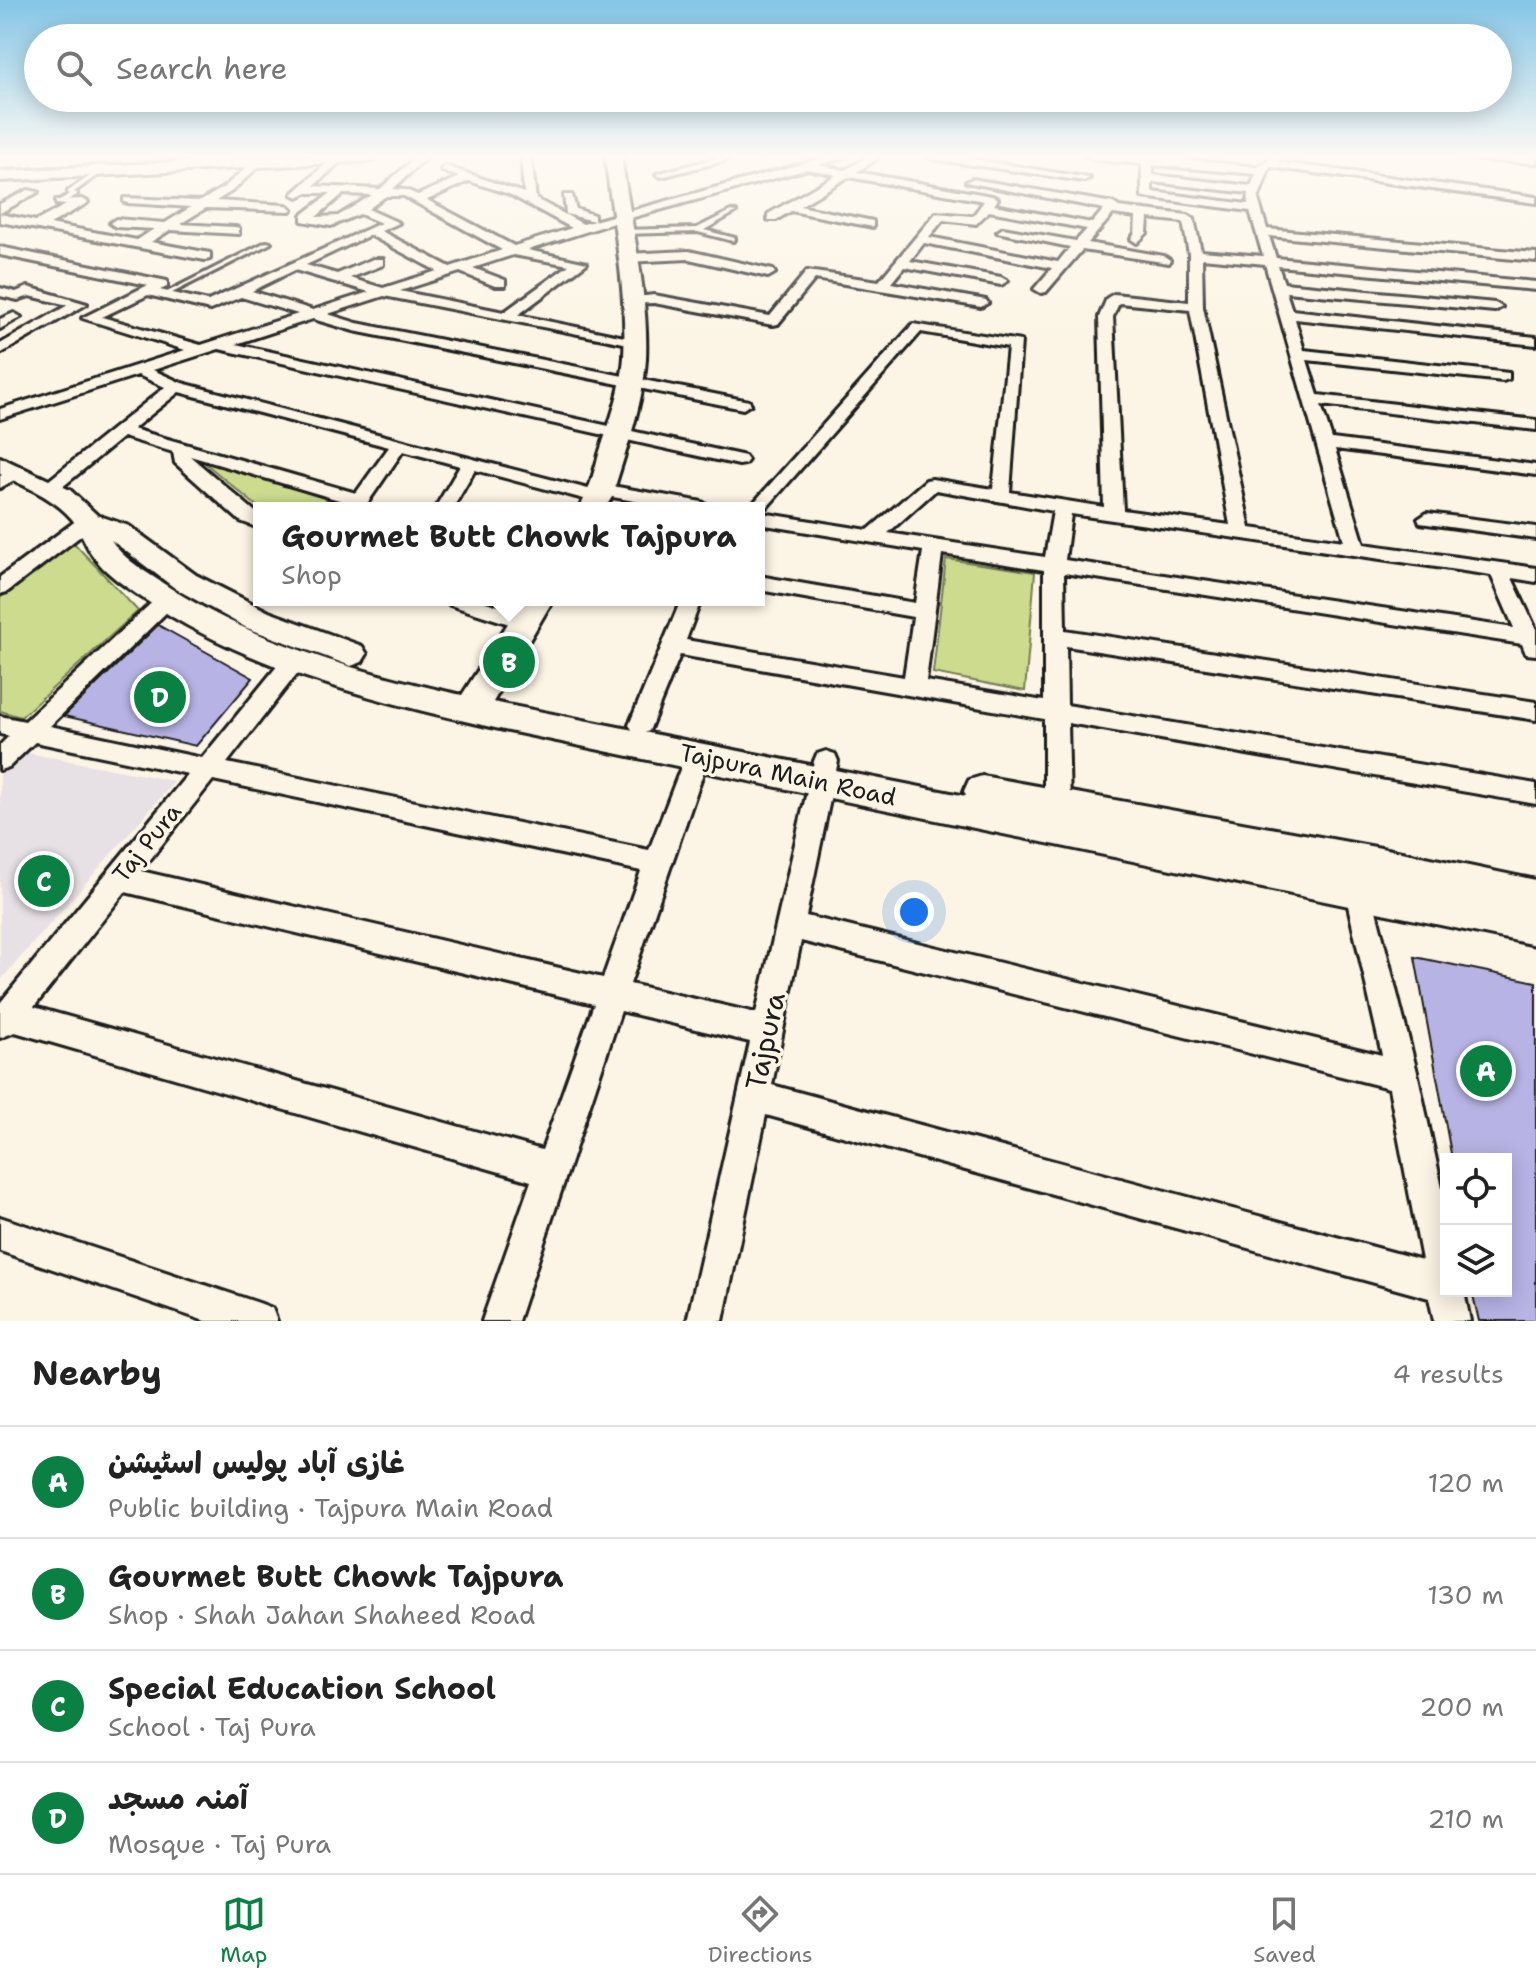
<!DOCTYPE html>
<meta charset="utf-8">
<style>
body{margin:0;font-family:"Shantell Sans","Playpen Sans Arabic",sans-serif;background:#f6f6f6;color:#222}
.controls{position:absolute;right:24px;bottom:24px;display:grid;overflow:hidden;border-radius:0px;box-shadow:0 4px 20px #0003}
.controls button{width:72px;height:72px;display:grid;place-items:center;padding:0;border:0;border-bottom:2px solid #e0e0e0;background:#fff;color:#222;font:40px sans-serif}
.you{position:absolute;left:914px;top:912px;width:28px;height:28px;margin:-20px;border:6px solid #fff;border-radius:50%;background:#1a73e8;box-shadow:0 0 0 12px #1a73e833}
.badge{display:grid;place-items:center;width:52px;height:52px;border-radius:50%;background:#0b8043;color:#fff;font-size:26px;font-weight:700}
.pin{position:absolute;translate:-50% -50%;border:4px solid #fff;box-shadow:0 2px 8px #0006}
.popup{position:absolute;left:253px;top:502px;width:512px;height:104px;box-sizing:border-box;display:grid;place-content:center;border-radius:0px;background:#fff;filter:drop-shadow(0 2px 6px #0005);font-size:26px;white-space:nowrap;color:#767676}
.popup b{font-size:30px;color:#222}
.popup::after{content:'';position:absolute;left:50%;top:100%;margin-left:-16px;border:16px solid transparent;border-top-color:#fff}
.list{margin:0;padding:0;list-style:none}
h2{display:flex;justify-content:space-between;align-items:center;height:104px;margin:0;padding:0 32px;font-size:34px}
h2 small{font-size:26px;font-weight:400;color:#767676}
.list li{display:grid;grid-template-columns:52px 1fr auto;gap:24px;align-items:center;box-sizing:border-box;height:112px;padding:0 32px;border-top:2px solid #e0e0e0}
.list b{display:block;font-size:30px;white-space:nowrap}
.list p{margin:0;font-size:26px;white-space:nowrap;color:#767676}
.list em{font-size:26px;font-style:normal;color:#767676}
.icon{flex:none;width:44px;height:44px;fill:none;stroke:currentColor;stroke-width:2;stroke-linecap:round;stroke-linejoin:round}
.map{position:relative;flex:none;width:1536px;height:1321px;overflow:hidden}
.search{position:absolute;background:#fff;box-shadow:0 4px 20px #0003;left:24px;right:24px;top:24px;height:88px;display:flex;align-items:center;gap:20px;box-sizing:border-box;padding:0 28px;border-radius:44px;color:#767676;font-size:30px}
.sheet{height:552px;background:#fff}
nav{display:flex;justify-content:space-around;align-items:center;box-sizing:border-box;height:112px;border-top:2px solid #e0e0e0;background:#fff;font-size:22px;color:#767676}
nav a{display:grid;justify-items:center;gap:4px}
nav .on{color:#0b8043}
.map>svg:first-child{display:block}
.built{fill:#e7e1e5}
.green{fill:#cddb8e;stroke:#747c55;stroke-width:2}
.building{fill:#b7b3e5;stroke:#1c1c1c;stroke-width:2}
.lines{fill:none;stroke-linecap:round;stroke-linejoin:round}
.lane-casing{stroke:#1c1c1c;stroke-width:6}
.street-casing{stroke:#1c1c1c;stroke-width:6}
.secondary-casing{stroke:#1c1c1c;stroke-width:6}
.lane{fill:#fcf5e5;fill-rule:evenodd}
.street{fill:#fcf5e5;fill-rule:evenodd}
.secondary{fill:#fcf5e5;fill-rule:evenodd}
.rail{stroke:#1c1c1c;stroke-width:3}
.labels{text-anchor:middle;dominant-baseline:central;stroke-width:7;stroke-linejoin:round;paint-order:stroke}
.street-label{font-size:24px;fill:#1c1c1c;stroke:#fcf5e5}
.near-street-label{font-size:28px;fill:#1c1c1c;stroke:#fcf5e5}
</style>
<div class="map">
<svg width="1536" height="1321" viewBox="0 0 1536 1321">
<rect width="100%" height="100%" fill="#fcf5e5"/>
<filter id="ink" filterUnits="userSpaceOnUse"><feTurbulence type="fractalNoise" baseFrequency=".0125" numOctaves="2"/><feDisplacementMap in="SourceGraphic" scale="16" xChannelSelector="R" yChannelSelector="G"/><feConvolveMatrix kernelMatrix="1 2 1 2 8 2 1 2 1" color-interpolation-filters="sRGB"/></filter>
<g filter="url(#ink)">
<polygon class="built" points="23,752 175,781 0,981 0,775"/>
<g class="green">
<polygon points="199,458 343,504 340,508 259,508"/>
<polygon points="73,542 138,611 21,717 0,711 0,598"/>
<polygon points="946,559 1035,572 1025,691 933,673"/>
</g>
<g class="building">
<polygon points="158,625 253,678 196,746 64,716"/>
<polygon points="1415,957 1536,982 1536,1321 1479,1321 1472,1291 1506,1291 1506,1159 1452,1159"/>
</g>
<g class="lines">
<defs>
<g id="lane">
<polygon points="100,169 105,170 74,192 77,193 77,195 62,203 58,203 58,201 70,194 68,193 68,191"/>
<polygon points="731,211 736,212 704,230 735,238 735,240 733,241 698,232 622,234 619,232 622,230 697,228"/>
<polygon points="266,242 271,243 166,296 161,295"/>
</g>
<g id="street">
<path d="M335 156 344 158 314 186 380 189 417 156H428L393 189 406 190 418 195 459 177 442 171 441 169 446 166 524 193 521 156H531L536 199 583 224 830 156H847L820 165 845 170 869 156H881L857 172 992 196 998 199 994 205 1092 223 1104 209 966 182 972 179 1113 203 1119 207 1188 215 1194 219 1201 251 1263 256 1250 211 1142 197V164L1091 159 1086 156H1153L1258 167 1272 156H1284L1278 162 1536 197V203L1270 167 1258 199 1267 229 1536 253V261L1269 236 1276 258 1536 282V290L1278 266 1284 283 1495 303 1502 307 1495 311 1286 292 1292 310 1536 337V345L1295 319 1304 350 1509 373V379L1503 381 1307 360 1318 395 1536 420V430L1321 405 1332 439 1536 465V475L1335 449 1364 544 1536 568V582L1512 578 1536 629V655L1526 654 1522 644 1064 573 1065 630 1536 702V720L1066 646 1067 705 1536 784V804L1068 723 1070 806 1066 814 1057 817 1048 814 1044 806V719L680 655 649 731 641 734 633 731 629 725 681 600H701L686 640 904 677 913 617 759 590V576L915 603 923 551 759 524V508H749L913 324 1021 341 1010 492 1104 507 1099 317 1107 298 1114 294 1189 302V254L1183 222 1148 218 1147 233 1137 243 1131 239 1135 233 1136 217 1113 214 1088 243 1164 256 1170 260 1169 263 1082 250 1046 292 1041 293 1034 289 1052 268 924 243 910 261 1001 277 1008 281 1001 285 904 267 891 283 986 300 988 303 981 307 815 279 778 324 773 325 654 303 627 304V298L654 295 770 316 807 271 879 281 936 213 973 216 984 201 848 177 800 206 873 221V227L791 211 776 220H768V214L836 175 808 169 623 220 528 250 587 263 518 315 639 340V346L384 296 328 314 357 323 749 401 751 404 743 409 354 331 313 319 236 344 745 456 748 460 745 464 739 465 219 349 153 370 182 383 592 490 595 485 601 484 702 502 711 508H672L607 496 605 501 599 503 475 470 453 508H435L460 466 403 451 364 508H346L349 503 190 456 259 515V528L240 521 175 463 173 452 123 437 55 493H43L40 489 43 485 165 387 138 375 0 419V409L185 350 82 318 148 285 0 255V247L167 281V287L160 290 208 301 381 223 360 214 331 226 302 221V215L331 193H306L298 197 292 194ZM1153 165 1256 174 1251 186 1153 175ZM469 181 509 194 572 228 514 246 427 200ZM1152 182 1249 193 1248 204 1152 192ZM343 194 372 195 338 216 316 217ZM386 196H404L502 250 450 267 381 231 399 223 368 209ZM989 211 1087 229 1076 241 1003 228 997 232 1070 247 1058 262 929 237 943 220 976 224ZM370 235 437 271 383 288 350 278 383 265V259H373L337 274 306 265ZM513 255 569 265 504 312 400 291 460 272 495 286H505V280L473 268ZM1202 258 1265 264 1344 541 1250 528 1203 307ZM295 270 369 292 313 310 252 291ZM148 295 210 310 241 297 298 314 201 345 102 317ZM1119 303 1190 310 1230 525 1123 510 1113 317ZM921 332 1008 347 993 489 932 479 926 480 868 530 762 513ZM179 392 389 447 356 493 133 429ZM936 490 1053 511 1045 557 888 533ZM1071 514 1491 575 1514 628 1065 560ZM942 554 1044 570V701L926 681Z"/>
<polygon points="725,156 743,156 661,177 656,174"/>
<polygon points="927,156 953,156 1090,178 1084,181 932,159"/>
<polygon points="1456,156 1536,157 1536,163 1461,159"/>
<polygon points="258,158 262,159 262,163 232,191 216,201 286,205 292,209 290,211 206,208 180,224 235,227 239,228 239,234 170,230 151,242 210,253 210,259 205,260 0,222 0,214 36,221 66,205 56,204 56,200 82,199 88,202 86,204 50,224 137,240 154,229 116,227 110,223 116,219 165,223 191,207 128,203 124,202 124,198 201,201 224,187"/>
<polygon points="28,190 38,192 0,213 0,204"/>
<polygon points="564,195 572,195 576,209 594,215 594,221 566,214"/>
<polygon points="689,251 773,270 775,273 768,277 689,259 625,262 619,258 625,254"/>
<polygon points="28,287 87,304 0,354 0,344 68,305 30,296 18,300 0,296 0,288 16,292"/>
<polygon points="14,313 21,317 0,329 0,319"/>
<polygon points="18,468 24,469 27,473 0,488 0,476"/>
<polygon points="1427,513 1536,527 1536,539 1420,523 1418,519"/>
<polygon points="88,515 97,521 95,525 7,592 0,594 0,577 81,517"/>
<path d="M168 592 175 594 178 599 175 604 50 726 202 758 287 654H303L306 660 303 666 227 763 649 850 688 749 697 746 706 749 709 756 630 984 756 1013 814 761 817 754 826 751 835 754 838 761 806 916 1382 1055 1344 888 1348 879 1358 876 1368 879 1418 1076 1446 1207V1291H1464L1470 1321H1434L1429 1298 766 1115 723 1321H687L750 1042 621 1011 518 1321H482L531 1181 15 1032 0 1038V1003L188 774 35 742 9 767 0 770V745L9 736 0 734V716L25 721 161 594ZM213 780 641 871 603 978 141 871ZM125 892 594 1004 542 1150 34 1007ZM801 941 1389 1088 1422 1260 772 1085Z"/>
<polygon points="447,600 480,600 532,617 536,622 532,627 525,629 450,605"/>
<polygon points="0,1217 259,1303 272,1308 277,1321 205,1321 0,1251"/>
</g>
<g id="secondary">
<polygon points="287,156 379,156 371,161 0,181 0,171"/>
<path d="M605 156H621C630 220 649 294 646 359 643 406 625 452 612 497L605 508H579C590 491 594 471 600 451 610 421 622 389 624 357 627 291 613 221 605 156Z"/>
<path d="M0 457 70 490 97 515 129 526 196 575 269 612 362 646 367 654 362 662 351 666 247 628 176 589 111 540C122 557 141 569 158 580 248 641 357 672 462 695L523 600H553L493 702 966 796 964 791 969 780 982 776 1392 850 1536 880V945L504 730C380 702 251 671 144 599 126 587 106 574 93 556 85 545 81 530 72 519 54 498 25 486 0 474Z"/>
</g>
</defs>
<use href="#lane" class="lane-casing"/>
<use href="#street" class="street-casing"/>
<use href="#secondary" class="secondary-casing"/>
<use href="#lane" class="lane"/>
<use href="#street" class="street"/>
<use href="#secondary" class="secondary"/>
<polyline class="rail" points="0,170 247,156"/>
</g>
</g>
<linearGradient id="sky" x2="0" y2="1"><stop stop-color="#84c5e7"/><stop offset="0.46" stop-color="#fefaf3"/><stop offset="1" stop-color="#fefaf3" stop-opacity="0"/></linearGradient>
<rect width="1536" height="341" fill="url(#sky)"/>
<g class="labels">
<g class="street-label">
<text transform="translate(788 775) rotate(12)">Tajpura Main Road</text>
<text transform="translate(147 843) rotate(-51)">Taj Pura</text>
</g>
<g class="near-street-label">
<text transform="translate(765 1041) rotate(-78)">Tajpura</text>
</g>
</g>
</svg>
<div class="controls">
<button><svg class="icon" aria-label="locate" viewBox="0 0 24 24"><circle cx="12" cy="12" r="6"/><path d="M12 2v4M12 18v4M2 12h4M18 12h4"/></svg></button>
<button><svg class="icon" aria-label="layers" viewBox="0 0 24 24"><path d="M12 4l9 5-9 5-9-5zM3 14l9 5 9-5"/></svg></button>
</div>
<div class="you"></div>
<div class="pin badge" style="left:1486px;top:1071px">A</div>
<div class="pin badge" style="left:509px;top:662px">B</div>
<div class="popup"><b>Gourmet Butt Chowk Tajpura</b>Shop</div>
<div class="pin badge" style="left:44px;top:881px">C</div>
<div class="pin badge" style="left:160px;top:697px">D</div>
<div class="search"><svg class="icon" aria-label="search" viewBox="0 0 24 24"><circle cx="10" cy="10" r="6"/><path d="M15 15l6 6"/></svg>Search here</div>
</div>
<section class="sheet">
<h2>Nearby<small>4 results</small></h2>
<ul class="list">
<li><span class="badge">A</span><div><b>غازی آباد پولیس اسٹیشن</b><p>Public building · Tajpura Main Road</p></div><em>120 m</em></li>
<li><span class="badge">B</span><div><b>Gourmet Butt Chowk Tajpura</b><p>Shop · Shah Jahan Shaheed Road</p></div><em>130 m</em></li>
<li><span class="badge">C</span><div><b>Special Education School</b><p>School · Taj Pura</p></div><em>200 m</em></li>
<li><span class="badge">D</span><div><b>آمنہ مسجد</b><p>Mosque · Taj Pura</p></div><em>210 m</em></li>
</ul>
</section>
<nav>
<a class="on"><svg class="icon" aria-label="map" viewBox="0 0 24 24"><path d="M3 6l6-2 6 2 6-2v14l-6 2-6-2-6 2zM9 4v14M15 6v14"/></svg>Map</a>
<a><svg class="icon" aria-label="directions" viewBox="0 0 24 24"><path d="M12 3l9 9-9 9-9-9zM9 14v-3h6M13 9l2 2-2 2"/></svg>Directions</a>
<a><svg class="icon" aria-label="saved" viewBox="0 0 24 24"><path d="M7 4h10v16l-5-4-5 4z"/></svg>Saved</a>
</nav>
